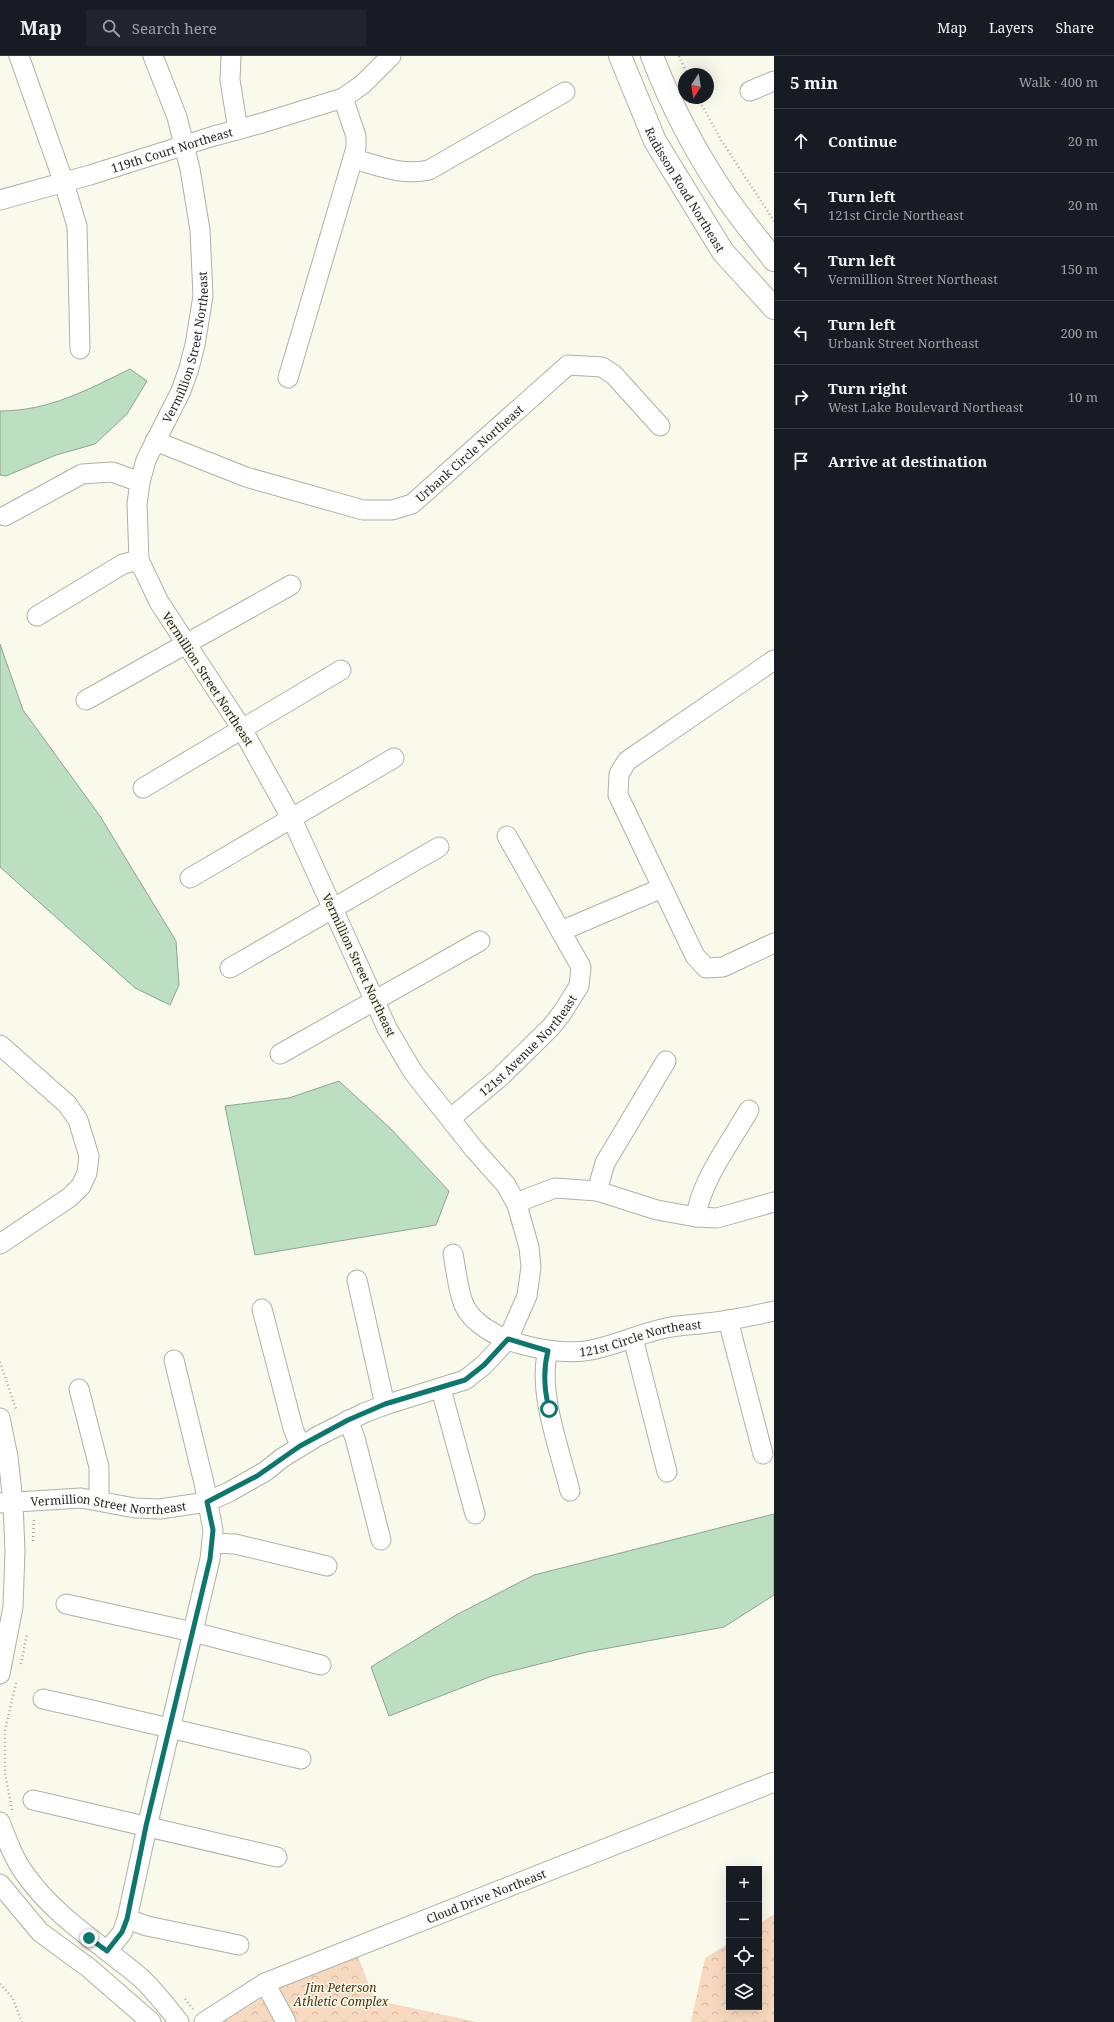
<!DOCTYPE html>
<meta charset="utf-8">
<style>
body{margin:0;font-family:"Noto Serif",serif;background:#20242c;color:#f1f3f6}
.controls{position:absolute;right:12px;bottom:12px;display:grid;overflow:hidden;border-radius:0px;box-shadow:0 4px 16px #0002}
.controls button{width:36px;height:36px;display:grid;place-items:center;padding:0;border:0;border-bottom:1px solid #363941;background:#171b24;color:#f1f3f6;font:20px sans-serif}
.compass{position:absolute;left:678px;top:12px;width:36px;height:36px;border-radius:50%;background:#171b24;box-shadow:0 4px 16px #0002;rotate:192deg}
.stop{position:absolute;width:12px;height:12px;margin:-9px;border:3px solid #0f766e;border-radius:50%;background:#fff}
.stop.end{background:#0f766e;border-color:#fff;box-shadow:0 1px 4px #0008}
.list{margin:0;padding:0;list-style:none}
h2{display:flex;justify-content:space-between;align-items:center;height:52px;margin:0;padding:0 16px;font-size:17px}
h2 small{font-size:13px;font-weight:400;color:#9ea1a6}
.list li{display:grid;grid-template-columns:26px 1fr auto;gap:12px;align-items:center;box-sizing:border-box;height:64px;padding:0 16px;border-top:1px solid #363941}
.list b{display:block;font-size:15px;white-space:nowrap}
.list p{margin:0;font-size:13px;white-space:nowrap;color:#9ea1a6}
.list em{font-size:13px;font-style:normal;color:#9ea1a6}
.icon{flex:none;width:22px;height:22px;fill:none;stroke:currentColor;stroke-width:2;stroke-linecap:round;stroke-linejoin:round}
.map{position:relative;flex:none;width:774px;height:1966px;overflow:hidden}
header{display:flex;align-items:center;gap:24px;box-sizing:border-box;height:56px;padding:0 20px;background:#171b24;border-bottom:1px solid #363941}
header strong{font-size:19px}
nav{display:flex;gap:22px;margin-inline-start:auto;font-size:14px}
.search{width:280px;height:36px;background:#20242c;display:flex;align-items:center;gap:10px;box-sizing:border-box;padding:0 14px;border-radius:0px;color:#9ea1a6;font-size:15px}
main{display:flex}
aside{flex:1;background:#171b24}
.map>svg:first-child{display:block}
.forest{fill:url(#forest-crowns)}
.water{fill:#bcdfc1;stroke:#8da58f}
.lines{fill:none;stroke-linecap:round;stroke-linejoin:round}
.minor-casing{stroke:#b0b0a4;stroke-width:21}
.major-casing{stroke:#b0b0a4;stroke-width:24}
.path{stroke:#aaaaa1;stroke-width:2.5;stroke-dasharray:1 3;stroke-linecap:butt}
.minor{stroke:#fff;stroke-width:19}
.major{stroke:#fff;stroke-width:22}
.route{stroke:#0f766e;stroke-width:5}
.labels{text-anchor:middle;dominant-baseline:central;stroke-width:3;stroke-linejoin:round;paint-order:stroke}
.street-label{font-size:12px;fill:#1e1e1a;stroke:#f9f9ec}
.park-label{font-size:12px;font-style:italic;fill:#4e2e08;stroke:#f9f9ec}
</style>
<header>
<strong>Map</strong>
<div class="search"><svg class="icon" aria-label="search" viewBox="0 0 24 24"><circle cx="10" cy="10" r="6"/><path d="M15 15l6 6"/></svg>Search here</div>
<nav><a>Map</a><a>Layers</a><a>Share</a></nav>
</header>
<main>
<div class="map">
<svg width="774" height="1966" viewBox="0 0 774 1966">
<defs>
<pattern id="forest-crowns" width="20" height="18" patternUnits="userSpaceOnUse"><rect width="20" height="18" fill="#f7d9bf"/><path d="M2 6a3 3 0 1 1 6 0M12 15a3 3 0 1 1 6 0" fill="none" stroke="#d3baa4"/></pattern>
</defs>
<rect width="100%" height="100%" fill="#f9f9ec"/>
<g class="forest">
<polygon points="774,1858 774,1966 691,1966 705,1902 729,1887 729,1951 759,1951 759,1868"/>
<polygon points="358,1901 375,1944 477,1966 223,1966 277,1933"/>
</g>
<g class="water">
<path d="M130 313 147 325 127 358 95 388 56 399 6 420 0 419V355C49 355 87 334 130 313Z"/>
<polygon points="0,588 23,654 100,760 176,885 179,929 170,949 135,932 0,811"/>
<polygon points="339,1025 391,1073 449,1135 436,1169 255,1199 225,1050 289,1042"/>
<polygon points="774,1458 774,1539 724,1571 587,1596 492,1620 389,1660 371,1611 456,1559 534,1519"/>
</g>
<g class="lines">
<defs>
<g id="minor">
<polyline points="19,0 64,127 77,170 80,293"/>
<polyline points="231,0 230,24 238,74"/>
<polyline points="750,35 774,25"/>
<path d="M354 103C379 110 403 120 429 114L565 36"/>
<path id="s1" d="M0 144 90 119 214 80 262 67 343 42 363 28 391 0"/>
<polyline points="288,322 356,92 356,80 343,42"/>
<path id="s2" d="M155 385 246 421 363 454H392L412 448 568 309 602 311 614 319 660 370"/>
<polyline points="5,460 82,418 112,416 140,426"/>
<polyline points="37,560 123,508 139,504"/>
<polyline points="774,604 627,705 619,718 618,739 695,900 706,912 723,911 774,887"/>
<polyline points="86,644 291,529"/>
<polyline points="143,732 341,614"/>
<polyline points="190,822 394,702"/>
<polyline points="561,875 662,832"/>
<polyline points="230,912 439,791"/>
<polyline points="0,989 67,1048 78,1064 89,1100 87,1117 81,1130 70,1141 0,1188"/>
<polyline points="280,998 480,885"/>
<path id="s3" d="M451 1062 499 1022 551 971 562 957 579 930 581 911 507 780"/>
<polyline points="597,1135 605,1107 666,1005"/>
<polyline points="517,1149 526,1143 555,1132 597,1135 657,1154 696,1161 717,1162 774,1146"/>
<path d="M696 1161C700 1126 732 1084 749 1054"/>
<path id="s4" d="M453 1198C456 1213 458 1235 464 1249 481 1286 555 1301 591 1294 617 1289 641 1277 666 1272 679 1269 693 1269 706 1267 729 1265 751 1260 774 1255"/>
<polyline points="357,1224 385,1349"/>
<polyline points="262,1253 293,1372 300,1390"/>
<polyline points="728,1264 763,1398"/>
<polyline points="633,1282 667,1416"/>
<path d="M548 1295C537 1335 560 1394 570 1435"/>
<polyline points="79,1333 99,1411 99,1444"/>
<polyline points="441,1333 475,1458"/>
<polyline points="0,1362 8,1401 13,1446 15,1495 13,1551 0,1618"/>
<polyline points="348,1364 355,1382 381,1484"/>
<path id="s5" d="M0 1447 81 1442 135 1452 160 1453 207 1446 229 1436 266 1415 282 1402 318 1380 364 1357 385 1349 465 1324 484 1309 508 1283 527 1240 531 1211 529 1191 517 1149 506 1129 474 1093 413 1016 387 972 292 763 242 673 159 546 139 504 137 448 140 426 146 404 181 335 189 312 195 289 203 240 200 174 190 113 177 61 153 0"/>
<polyline points="212,1487 235,1488 327,1510"/>
<polyline points="66,1548 193,1576 321,1609"/>
<path d="M43 1643C129 1662 215 1683 301 1703"/>
<polyline points="33,1744 277,1801"/>
<path d="M0 1766C7 1784 14 1803 25 1818 56 1862 101 1888 141 1922 155 1935 167 1951 179 1966"/>
<polyline points="0,1828 40,1876 89,1912 151,1966"/>
<polyline points="127,1863 147,1870 239,1889"/>
<polyline points="107,1895 122,1877 127,1863 147,1771 210,1503 213,1474 204,1427 174,1304"/>
<polyline points="265,1927 286,1966"/>
<path id="s6" d="M204 1966 265 1927 774 1726"/>
</g>
<g id="major">
<path id="s7" d="M620 0 655 85 723 196 774 252"/>
<path d="M652 0C671 49 696 97 726 141 741 163 758 183 774 204"/>
</g>
</defs>
<use href="#minor" class="minor-casing"/>
<use href="#major" class="major-casing"/>
<g class="path">
<polyline points="679,0 687,18"/>
<polyline points="698,42 721,84 774,165"/>
<polyline points="0,1306 16,1353"/>
<polyline points="33,1485 34,1462"/>
<polyline points="21,1608 27,1578"/>
<polyline points="12,1754 5,1717 5,1674 16,1627"/>
<polyline points="0,1928 12,1941 22,1966"/>
<polyline points="185,1943 193,1953"/>
</g>
<use href="#minor" class="minor"/>
<use href="#major" class="major"/>
</g>
<g class="lines">
<path class="route" d="M89 1882 107 1895 122 1876 127 1863 146 1770 210 1503 213 1474 207 1446 257 1420 300 1390 348 1364 385 1348 465 1324 484 1309 508 1283 548 1295C543 1314 544 1333 549 1353"/>
</g>
<g class="labels">
<g class="street-label">
<text stroke="none"><textPath href="#s1" startOffset="179">119th Court Northeast</textPath></text>
<text stroke="none"><textPath href="#s7" startOffset="149">Radisson Road Northeast</textPath></text>
<text stroke="none"><textPath href="#s5" startOffset="1669">Vermillion Street Northeast</textPath></text>
<text stroke="none"><textPath href="#s2" startOffset="346">Urbank Circle Northeast</textPath></text>
<text transform="translate(208 623) rotate(57)">Vermillion Street Northeast</text>
<text transform="translate(359 909) rotate(65)">Vermillion Street Northeast</text>
<text stroke="none"><textPath href="#s3" startOffset="106">121st Avenue Northeast</textPath></text>
<text stroke="none"><textPath href="#s4" startOffset="245">121st Circle Northeast</textPath></text>
<text stroke="none"><textPath href="#s5" startOffset="109">Vermillion Street Northeast</textPath></text>
<text stroke="none"><textPath href="#s6" startOffset="310">Cloud Drive Northeast</textPath></text>
</g>
<g class="park-label">
<text x="341" y="1931">Jim Peterson<tspan x="341" dy="14">Athletic Complex</tspan></text>
</g>
</g>
</svg>
<div class="controls">
<button>+</button>
<button>−</button>
<button><svg class="icon" aria-label="locate" viewBox="0 0 24 24"><circle cx="12" cy="12" r="6"/><path d="M12 2v4M12 18v4M2 12h4M18 12h4"/></svg></button>
<button><svg class="icon" aria-label="layers" viewBox="0 0 24 24"><path d="M12 4l9 5-9 5-9-5zM3 14l9 5 9-5"/></svg></button>
</div>
<svg class="compass" viewBox="-18 -18 36 36"><path d="M0-13l5 13h-10z" fill="#e53935"/><path d="M0 13l5-13h-10z" fill="#9ea1a6"/></svg>
<div class="stop" style="left:549px;top:1353px"></div>
<div class="stop end" style="left:89px;top:1882px"></div>
</div>
<aside>
<h2>5 min<small>Walk · 400 m</small></h2>
<ul class="list">
<li><svg class="icon" aria-label="ahead" viewBox="0 0 24 24"><path d="M12 20V5M6 11l6-6 6 6"/></svg><div><b>Continue</b></div><em>20 m</em></li>
<li><svg class="icon" aria-label="left" viewBox="0 0 24 24"><path d="M17 20v-9H6M10 6l-5 5 5 5"/></svg><div><b>Turn left</b><p>121st Circle Northeast</p></div><em>20 m</em></li>
<li><svg class="icon" aria-label="left" viewBox="0 0 24 24"><path d="M17 20v-9H6M10 6l-5 5 5 5"/></svg><div><b>Turn left</b><p>Vermillion Street Northeast</p></div><em>150 m</em></li>
<li><svg class="icon" aria-label="left" viewBox="0 0 24 24"><path d="M17 20v-9H6M10 6l-5 5 5 5"/></svg><div><b>Turn left</b><p>Urbank Street Northeast</p></div><em>200 m</em></li>
<li><svg class="icon" aria-label="right" viewBox="0 0 24 24"><path d="M7 20v-9h11M14 6l5 5-5 5"/></svg><div><b>Turn right</b><p>West Lake Boulevard Northeast</p></div><em>10 m</em></li>
<li><svg class="icon" aria-label="arrive" viewBox="0 0 24 24"><path d="M6 21V4h12l-3 4 3 4H6"/></svg><div><b>Arrive at destination</b></div></li>
</ul>
</aside>
</main>
